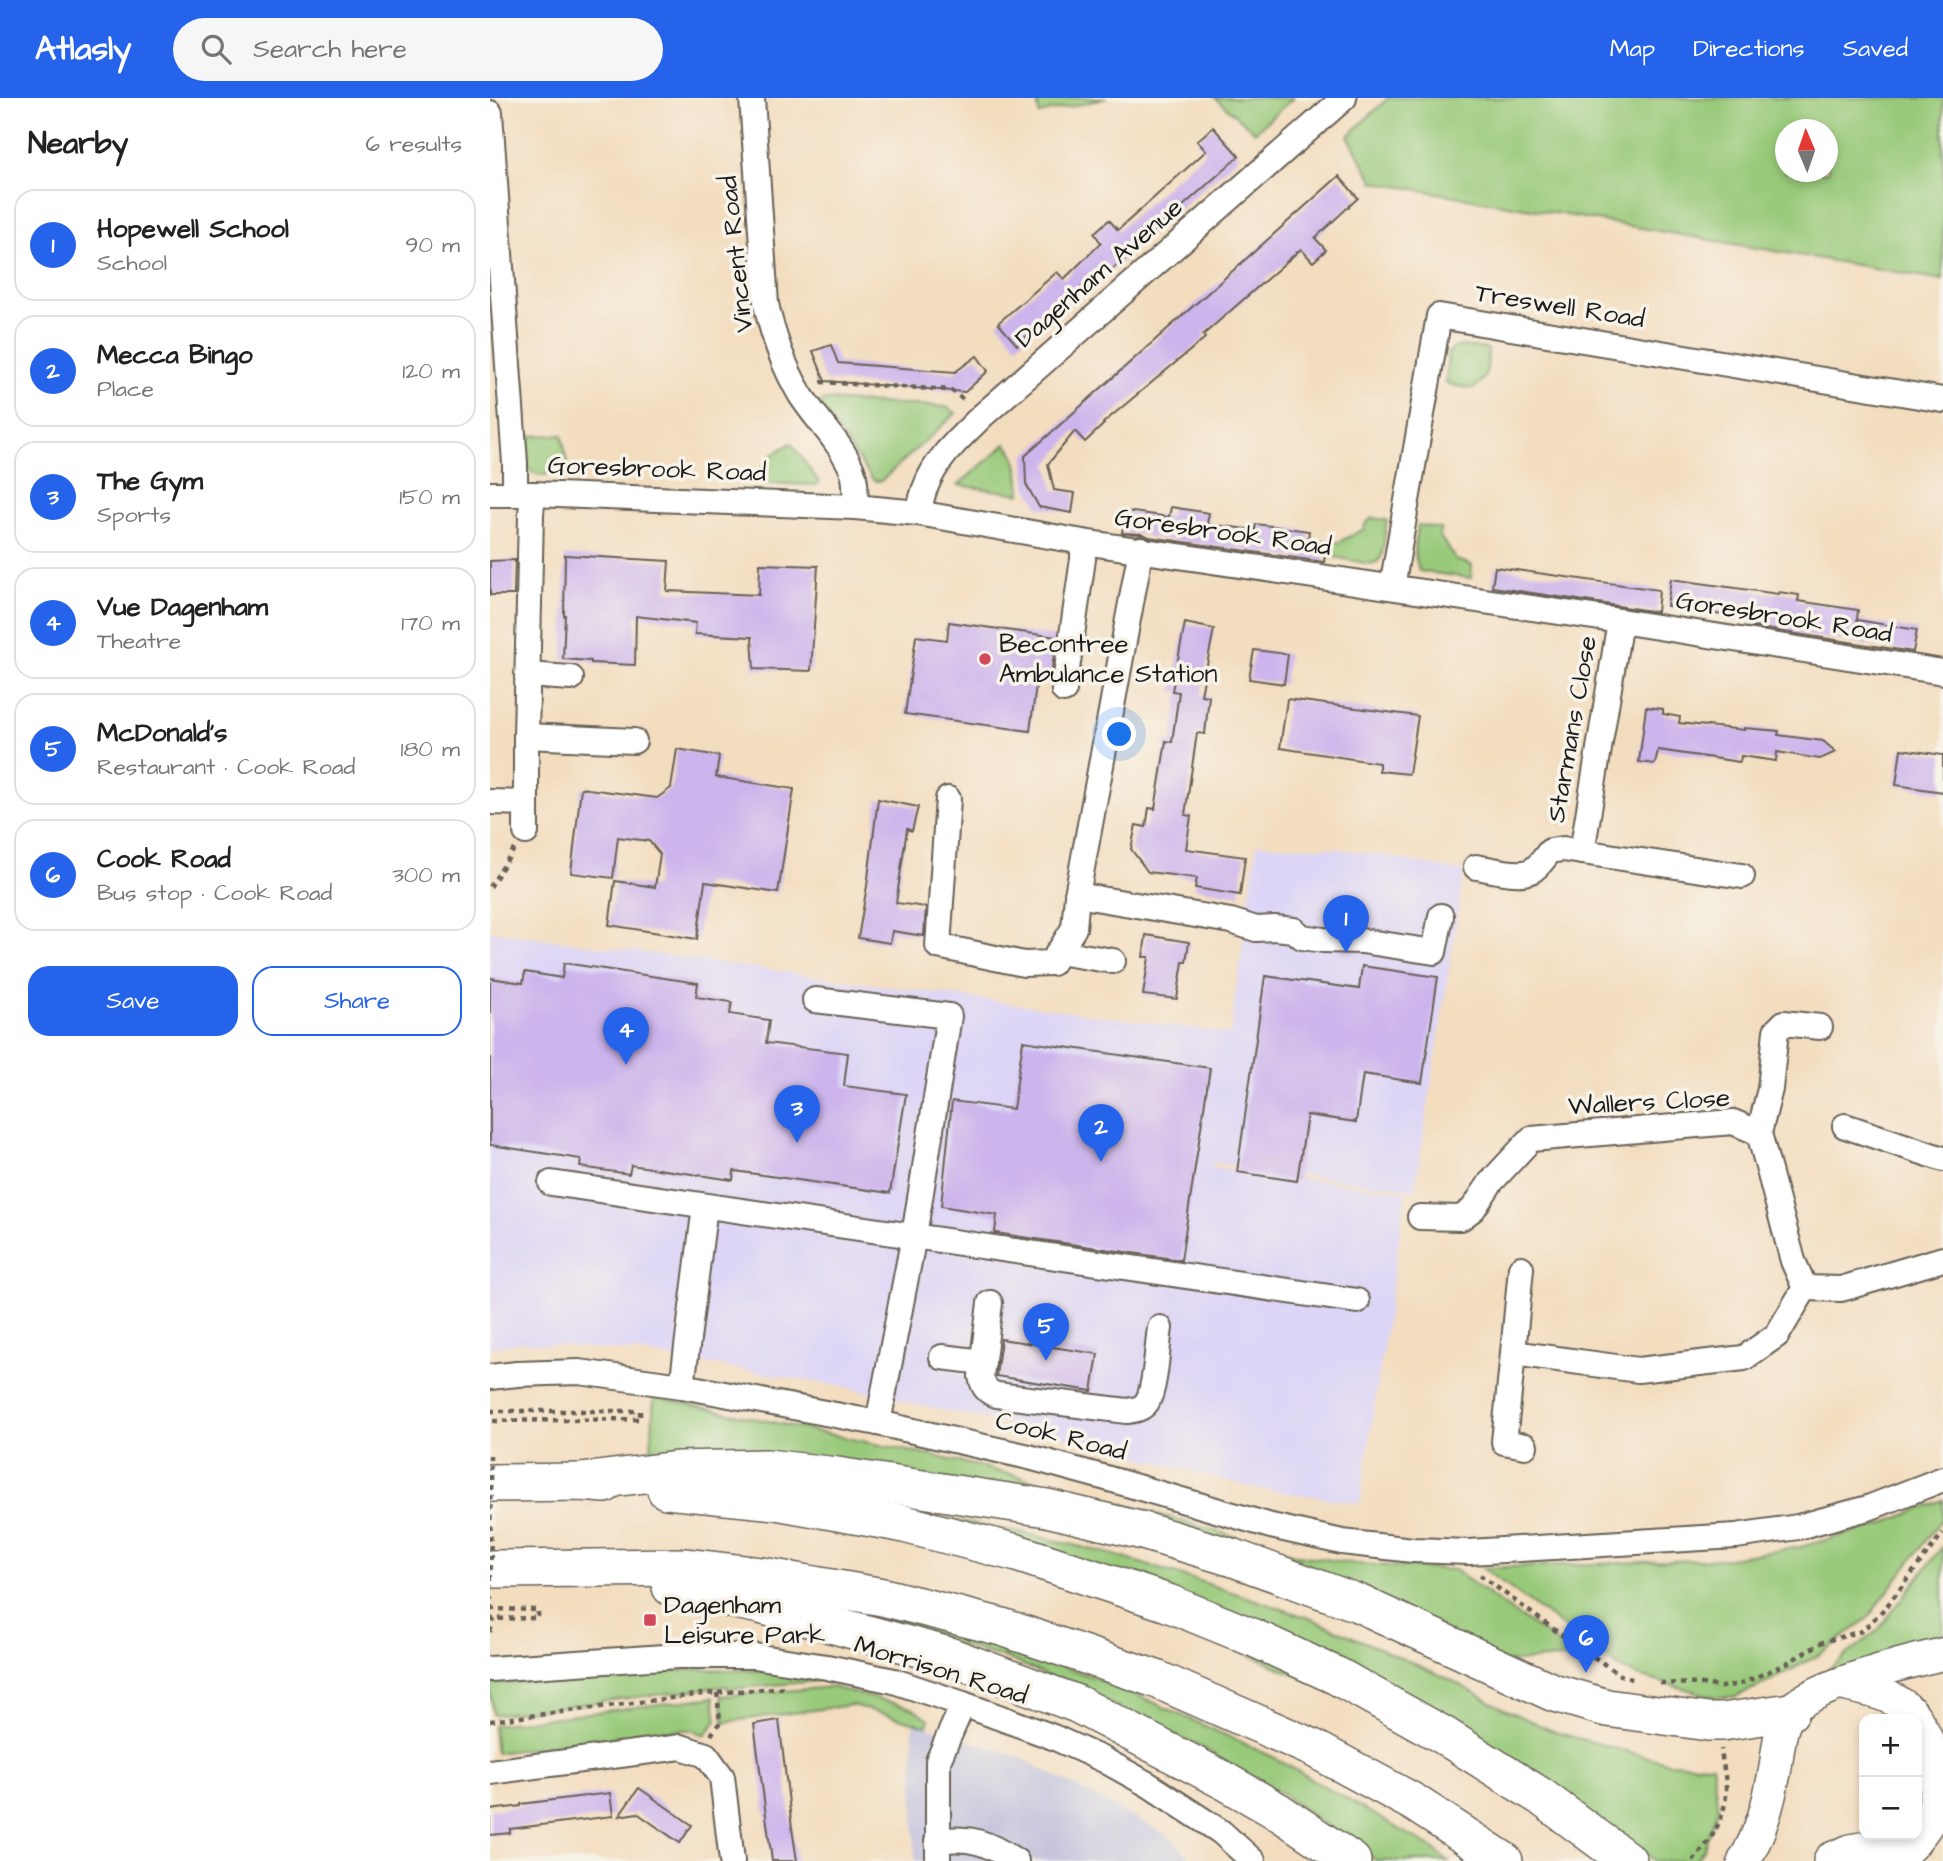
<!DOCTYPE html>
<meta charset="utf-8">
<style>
body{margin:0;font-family:"Architects Daughter",sans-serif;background:#f6f6f6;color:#222}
.controls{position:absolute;right:21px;bottom:21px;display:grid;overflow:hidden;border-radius:14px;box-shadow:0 4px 10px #0003}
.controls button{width:63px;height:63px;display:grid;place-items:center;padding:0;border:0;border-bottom:2px solid #e0e0e0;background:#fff;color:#222;font:35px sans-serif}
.compass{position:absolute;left:1285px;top:21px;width:63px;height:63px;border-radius:50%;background:#fff;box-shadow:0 4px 10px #0003;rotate:358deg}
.you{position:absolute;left:630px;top:637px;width:24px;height:24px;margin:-18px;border:5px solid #fff;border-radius:50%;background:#1a73e8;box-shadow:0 0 0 10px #1a73e833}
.badge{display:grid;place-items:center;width:46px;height:46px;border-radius:50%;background:#2563eb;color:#fff;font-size:23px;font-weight:700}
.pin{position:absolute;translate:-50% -58px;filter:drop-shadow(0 2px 4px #0008)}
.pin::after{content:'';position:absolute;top:37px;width:24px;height:21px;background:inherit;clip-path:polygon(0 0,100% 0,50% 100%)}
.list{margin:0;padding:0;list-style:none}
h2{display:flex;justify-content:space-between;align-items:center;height:91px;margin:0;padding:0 28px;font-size:30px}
h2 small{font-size:23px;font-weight:400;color:#767676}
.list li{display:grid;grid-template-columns:46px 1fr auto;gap:21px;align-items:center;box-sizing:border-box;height:112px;margin:0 14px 14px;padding:0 14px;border:2px solid #e0e0e0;border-radius:21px}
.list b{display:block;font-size:26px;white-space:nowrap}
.list p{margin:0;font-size:23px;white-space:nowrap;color:#767676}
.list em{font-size:23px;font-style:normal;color:#767676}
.actions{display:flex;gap:14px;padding:21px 28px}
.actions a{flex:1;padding:16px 0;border:2px solid #2563eb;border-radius:21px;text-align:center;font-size:24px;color:#2563eb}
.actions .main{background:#2563eb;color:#fff}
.icon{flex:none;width:38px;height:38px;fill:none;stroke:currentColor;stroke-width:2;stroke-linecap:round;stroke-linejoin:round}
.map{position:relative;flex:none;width:1453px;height:1763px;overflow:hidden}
header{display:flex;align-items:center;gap:42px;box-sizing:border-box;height:98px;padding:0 35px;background:#2563eb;color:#fff}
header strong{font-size:33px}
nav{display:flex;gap:38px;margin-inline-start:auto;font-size:24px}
.search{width:490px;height:63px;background:#f6f6f6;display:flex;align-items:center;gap:18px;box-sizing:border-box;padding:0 24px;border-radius:38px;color:#767676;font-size:26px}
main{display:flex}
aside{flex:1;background:#fff}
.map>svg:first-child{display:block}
.built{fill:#ddd5f6}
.industrial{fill:#c2c1dc}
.green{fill:#98c979;stroke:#5a724a;stroke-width:2;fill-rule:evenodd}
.building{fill:#ccb4ec}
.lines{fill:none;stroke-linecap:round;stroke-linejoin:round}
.minor-casing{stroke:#676055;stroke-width:28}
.major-casing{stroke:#676055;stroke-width:35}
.highway-casing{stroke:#676055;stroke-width:40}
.path{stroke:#676055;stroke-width:4.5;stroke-dasharray:5 5;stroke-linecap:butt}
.minor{stroke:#fff;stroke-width:24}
.major{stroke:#fff;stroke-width:32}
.highway{stroke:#fff;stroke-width:37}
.path-bridge{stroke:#676055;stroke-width:4.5;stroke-dasharray:5 5;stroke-linecap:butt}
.poi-dot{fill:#d1495b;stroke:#f7f3e8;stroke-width:2.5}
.labels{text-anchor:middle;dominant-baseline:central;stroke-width:7;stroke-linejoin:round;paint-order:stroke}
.street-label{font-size:26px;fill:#1c1c1c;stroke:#f7f3e8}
.poi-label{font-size:26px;fill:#1c1c1c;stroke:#f7f3e8;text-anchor:start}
</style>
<header>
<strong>Atlasly</strong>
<div class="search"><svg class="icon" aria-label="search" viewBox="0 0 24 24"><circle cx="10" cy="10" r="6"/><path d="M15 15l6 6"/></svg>Search here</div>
<nav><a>Map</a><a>Directions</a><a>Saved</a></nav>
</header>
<main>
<aside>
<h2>Nearby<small>6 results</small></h2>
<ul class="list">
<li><span class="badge">1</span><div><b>Hopewell School</b><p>School</p></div><em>90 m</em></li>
<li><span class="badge">2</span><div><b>Mecca Bingo</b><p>Place</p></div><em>120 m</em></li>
<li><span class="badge">3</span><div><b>The Gym</b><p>Sports</p></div><em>150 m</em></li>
<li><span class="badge">4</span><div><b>Vue Dagenham</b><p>Theatre</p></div><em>170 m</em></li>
<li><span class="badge">5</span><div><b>McDonald's</b><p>Restaurant · Cook Road</p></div><em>180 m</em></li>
<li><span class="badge">6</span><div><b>Cook Road</b><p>Bus stop · Cook Road</p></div><em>300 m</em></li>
</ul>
<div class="actions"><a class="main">Save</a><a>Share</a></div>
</aside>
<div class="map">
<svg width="1453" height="1763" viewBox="0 0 1453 1763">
<rect width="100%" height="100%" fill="#f7f3e8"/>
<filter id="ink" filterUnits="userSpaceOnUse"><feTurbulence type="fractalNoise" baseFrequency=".0143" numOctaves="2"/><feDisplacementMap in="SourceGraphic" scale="14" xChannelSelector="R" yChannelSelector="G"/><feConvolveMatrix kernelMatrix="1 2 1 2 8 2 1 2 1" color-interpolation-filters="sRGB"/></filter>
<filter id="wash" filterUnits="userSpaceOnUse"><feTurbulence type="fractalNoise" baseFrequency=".00686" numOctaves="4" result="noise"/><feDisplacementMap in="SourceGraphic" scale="28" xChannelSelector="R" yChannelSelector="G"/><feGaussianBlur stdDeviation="1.57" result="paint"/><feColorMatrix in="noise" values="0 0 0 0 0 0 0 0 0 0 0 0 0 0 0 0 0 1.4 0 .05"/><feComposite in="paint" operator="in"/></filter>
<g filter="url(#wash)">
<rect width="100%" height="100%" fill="#f3ddbf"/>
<polygon class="built" points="767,746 842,750 890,757 974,774 925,1092 722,1064 722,1069 916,1094 870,1405 764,1390 545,1331 437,1309 356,1289 152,1255 32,1244 0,1250 0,833 740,936"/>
<polygon class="industrial" points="423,1624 529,1659 679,1738 703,1763 425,1763"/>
<g class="green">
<polygon points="547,0 617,0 549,16"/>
<polygon points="725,0 803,0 765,34"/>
<path d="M898 0H1453V182L884 84 858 38ZM1296 32H1338V74H1296Z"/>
<path d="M971 248 998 251C997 271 1000 278 983 291L956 286 958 255 964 250Z"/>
<polygon points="334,302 457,309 466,315 391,383 386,383 382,381 329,306"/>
<polygon points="72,337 79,374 50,377 41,374 38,368 37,338"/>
<path d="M301 345 329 384 326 387 266 385C270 363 283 356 301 345Z"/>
<path d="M516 346C529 358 530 380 531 396L468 387Z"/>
<polygon points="882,420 897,422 892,458 887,464 880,466 839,458 840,444 849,444 874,431 875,426"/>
<polygon points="928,427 951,431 949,437 966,462 982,467 981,480 929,473 924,453"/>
<polygon points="164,1299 475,1365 596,1395 808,1457 867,1466 964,1472 1087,1559 1016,1564 478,1394 161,1351"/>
<polygon points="1453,1402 1453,1420 1377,1521 1329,1557 1276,1585 1245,1599 1225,1599 1148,1578 1127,1568 992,1470 1233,1461 1310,1449 1390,1427"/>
<polygon points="428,1416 534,1435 624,1457 706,1482 822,1521 959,1581 1012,1610 1065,1634 1180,1665 1222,1667 1228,1710 1214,1750 1205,1763 1165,1763 1055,1683"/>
<polygon points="1453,1448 1453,1557 1398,1567 1335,1574 1388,1532"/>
<polygon points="398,1518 517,1549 623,1586 783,1659 939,1748 959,1763 887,1763 793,1697 714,1651 612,1602 519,1561 394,1526"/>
<polygon points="210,1571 275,1573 340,1582 238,1591 237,1588 3,1617 0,1586"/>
<polygon points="342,1589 422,1610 439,1621 437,1628 362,1607 234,1624 231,1598"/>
<polygon points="224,1599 227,1623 215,1637 203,1632 183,1632 6,1655 3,1627"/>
</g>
<g id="blocks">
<g class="building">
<polygon points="723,29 749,58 598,193 593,188 527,247 508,225 567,174 574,181 611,145 604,135 619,122 628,132 716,53 707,43"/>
<polygon points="849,78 868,100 825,140 836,152 823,164 811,151 713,237 715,240 613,325 614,326 595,344 585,333 558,366 564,392 585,395 582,415 549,409 536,386 535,358"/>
<polygon points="341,247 348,265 465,274 487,258 498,273 475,294 335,283 323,253"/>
<polygon points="681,409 719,415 717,426 765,432 766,426 819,433 818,441 837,444 834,464 659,439 653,436 632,435 636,413 679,419"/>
<polygon points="75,457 179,463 177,493 269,497 270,466 328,468 321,573 264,571 262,539 205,536 206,525 146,518 145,567 101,565 101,563 73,561 75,517 74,517"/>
<polygon points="25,462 24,497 0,497 0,463"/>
<polygon points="1005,469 1169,492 1167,514 1002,489"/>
<polygon points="1181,481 1288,496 1289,494 1309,497 1308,503 1368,512 1367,522 1427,532 1423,554 1263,529 1264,522 1177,508"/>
<polygon points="459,524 567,539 560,582 547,580 540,633 415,616 426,538 457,542"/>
<polygon points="695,525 724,531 711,597 719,598 715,636 707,635 695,717 701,718 696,751 755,759 750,797 705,790 707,780 658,774 641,751 646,727 656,729 659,710 665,711 676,643 682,644 689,594 682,593"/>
<polygon points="764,552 798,556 794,586 759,581"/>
<polygon points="797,601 928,618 919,676 889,673 889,665 790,650"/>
<polygon points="1156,609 1173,611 1173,616 1190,619 1189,625 1254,632 1254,630 1289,633 1288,637 1333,643 1346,654 1330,661 1287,654 1286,663 1251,658 1250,664 1168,652 1165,666 1149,664"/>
<polygon points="187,651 229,658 226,679 304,691 288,795 215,784 207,841 119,827 125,783 165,789 170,756 159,743 128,739 123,780 81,775 91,690 167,700 181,690"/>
<polygon points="1411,651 1453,657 1453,694 1406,687"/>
<polygon points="388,701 428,709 422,733 417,731 406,805 436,809 434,838 402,833 400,845 368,840 377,788"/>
<polygon points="656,837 699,844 696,864 693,864 687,901 653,897 659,859 653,859"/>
<polygon points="74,865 208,885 206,899 242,904 240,916 279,922 276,945 358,955 354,988 416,996 400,1095 244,1073 243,1082 141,1067 139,1076 90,1069 91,1061 0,1047 0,880 33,885 35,874 72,880"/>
<polygon points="872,868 948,879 932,985 873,976 866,1024 817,1017 807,1083 747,1074 775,878 869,891"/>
<polygon points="533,943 720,970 691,1162 505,1135 507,1117 451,1108 462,1003 523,1011"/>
<polygon points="511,1241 608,1256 602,1293 506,1278"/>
<polygon points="289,1622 302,1730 307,1763 282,1763 264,1626"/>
<polygon points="149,1690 202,1727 190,1745 147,1715 129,1718"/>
<polygon points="120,1695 123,1718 20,1731 20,1735 0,1737 0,1712 31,1708 31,1706"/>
</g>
</g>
</g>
<g filter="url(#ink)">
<use href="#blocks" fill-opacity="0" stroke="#676055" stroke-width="2"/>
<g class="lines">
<defs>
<g id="minor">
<path d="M262 0 276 206C283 238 293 267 310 296 325 320 352 346 362 372 367 384 365 397 365 409"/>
<polyline points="0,15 25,365 25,396"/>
<polyline points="0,396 43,396 365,409 428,415 593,444 1130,523 1453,574"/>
<path d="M428 415C431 406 432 396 436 388 447 359 471 339 492 318L854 0"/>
<polyline points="902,489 949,218 1453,302"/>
<polyline points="1130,523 1092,754 1252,778"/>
<polyline points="37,577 81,580"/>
<polyline points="574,592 593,461 593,444"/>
<polyline points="36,638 144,643"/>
<polyline points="458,701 448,848 534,866 562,865 584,830 587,797 651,451"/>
<polyline points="0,704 35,705"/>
<polyline points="36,734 36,638 41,416 43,396"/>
<path d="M986 769C999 771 1029 779 1041 773 1049 769 1055 759 1060 753L1073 751 1092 754"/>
<polyline points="587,797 741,823 766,831 785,830 804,832 812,839 833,842 872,843 944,854 951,818"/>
<polyline points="568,854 623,863"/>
<polyline points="325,902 459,918 424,1138 388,1325"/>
<polyline points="1355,1028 1453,1061"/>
<polyline points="1269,1035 1280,991 1286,933 1294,925 1330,929"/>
<polyline points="61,1085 867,1203"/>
<polyline points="930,1119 971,1120 983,1111 1001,1084 1041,1041 1243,1024 1269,1035 1303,1163 1315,1190 1351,1191 1453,1161"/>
<polyline points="1031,1170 1023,1255 1148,1272 1254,1260 1287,1237 1315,1190"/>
<path d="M500 1205 491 1278C493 1289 497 1294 507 1297L637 1313C645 1312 652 1311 657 1304 666 1289 667 1249 670 1230"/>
<polyline points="1023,1255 1014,1344 1035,1348"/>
<polyline points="452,1259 493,1264"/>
<polyline points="0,1279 27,1276 89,1274 192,1288 388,1325 539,1359 616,1380 781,1428 852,1444 923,1452 979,1454 1246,1438 1308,1429 1378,1410 1453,1381"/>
<polyline points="192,1288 215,1108"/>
<polyline points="0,1571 188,1558 264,1558 337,1569 404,1583 473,1606 563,1639 614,1662 659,1687 731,1734 763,1763"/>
<polyline points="0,1674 191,1649 216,1657 232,1679 242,1763"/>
<path d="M447 1743C481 1738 498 1745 526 1763"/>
<polyline points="448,1763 448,1663 473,1606"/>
</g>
<g id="major">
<path d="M1350 1586C1377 1592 1409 1596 1426 1621"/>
<path d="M1407 1762C1417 1750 1431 1737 1439 1723 1453 1692 1445 1650 1427 1623"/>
<path d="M1254 1763C1271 1735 1279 1704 1285 1672 1288 1654 1289 1631 1299 1615 1315 1589 1422 1563 1453 1556"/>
</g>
<g id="highway">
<polyline points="91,1384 187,1372 277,1370 347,1378 557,1410 653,1433 744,1460 868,1505 1062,1594 1117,1610 1218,1624 1232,1624 1300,1614"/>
<polyline points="0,1385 91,1384 115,1386"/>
<polyline points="176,1392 286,1403 410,1425 527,1455 678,1505 764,1540 847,1578 953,1637 1050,1698 1138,1763"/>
<polyline points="0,1471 196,1469 272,1478 393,1499 512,1529 666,1581 823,1650 923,1704 1014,1763"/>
<polyline points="181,1489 270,1507 459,1558 587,1606 733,1682 789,1714 862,1763"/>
<polyline points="1342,1763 1361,1755 1422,1743"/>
</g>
</defs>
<use href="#minor" class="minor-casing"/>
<use href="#major" class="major-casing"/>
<use href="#highway" class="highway-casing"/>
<g class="path">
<polyline points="331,284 461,292 475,303"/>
<polyline points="0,789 24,751"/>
<polyline points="0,1313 150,1313 150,1321 0,1323"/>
<polyline points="990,1477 1062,1530 1130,1577 1144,1582"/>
<polyline points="0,1511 48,1512 48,1520 0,1521"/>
<polyline points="0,1534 4,1521"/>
<polyline points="1170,1585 1212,1586 1231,1589 1251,1586 1295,1566 1333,1544 1372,1533 1396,1509 1453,1435"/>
<polyline points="0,1623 213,1596 298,1589"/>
<polyline points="221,1637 230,1624 227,1594"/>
<path d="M1203 1763C1221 1742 1237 1719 1236 1690 1236 1677 1232 1664 1231 1651"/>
</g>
<use href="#minor" class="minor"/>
<use href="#major" class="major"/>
<use href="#highway" class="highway"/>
<polyline class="path-bridge" points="0,1357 1,1511"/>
</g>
</g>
<g class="poi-dot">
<circle cx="495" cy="561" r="7"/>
<rect x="153" y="1515" width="14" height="14" rx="3.5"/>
</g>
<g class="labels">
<g class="street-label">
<text transform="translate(246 156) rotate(-96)">Vincent Road</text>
<text transform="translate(609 175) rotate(-41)">Dagenham Avenue</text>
<text transform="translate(1070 208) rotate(9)">Treswell Road</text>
<text transform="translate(167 371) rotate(2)">Goresbrook Road</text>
<text transform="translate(733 434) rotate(8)">Goresbrook Road</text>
<text transform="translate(1294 519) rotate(9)">Goresbrook Road</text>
<text transform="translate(1082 631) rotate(-80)">Starmans Close</text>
<text transform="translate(1159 1004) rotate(-3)">Wallers Close</text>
<text transform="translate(571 1338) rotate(14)">Cook Road</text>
<text transform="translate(451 1572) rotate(17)">Morrison Road</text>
</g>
<g class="poi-label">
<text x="509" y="546">Becontree<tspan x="509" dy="30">Ambulance Station</tspan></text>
<text x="174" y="1507">Dagenham<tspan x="174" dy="30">Leisure Park</tspan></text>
</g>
</g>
</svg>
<div class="controls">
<button>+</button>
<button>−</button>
</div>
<svg class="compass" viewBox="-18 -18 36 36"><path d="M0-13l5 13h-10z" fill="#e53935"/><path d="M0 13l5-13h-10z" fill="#767676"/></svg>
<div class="you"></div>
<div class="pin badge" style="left:856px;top:855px">1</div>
<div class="pin badge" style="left:611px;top:1064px">2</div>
<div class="pin badge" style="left:307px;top:1045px">3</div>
<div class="pin badge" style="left:136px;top:967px">4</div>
<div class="pin badge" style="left:556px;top:1263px">5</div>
<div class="pin badge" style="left:1096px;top:1575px">6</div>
</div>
</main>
